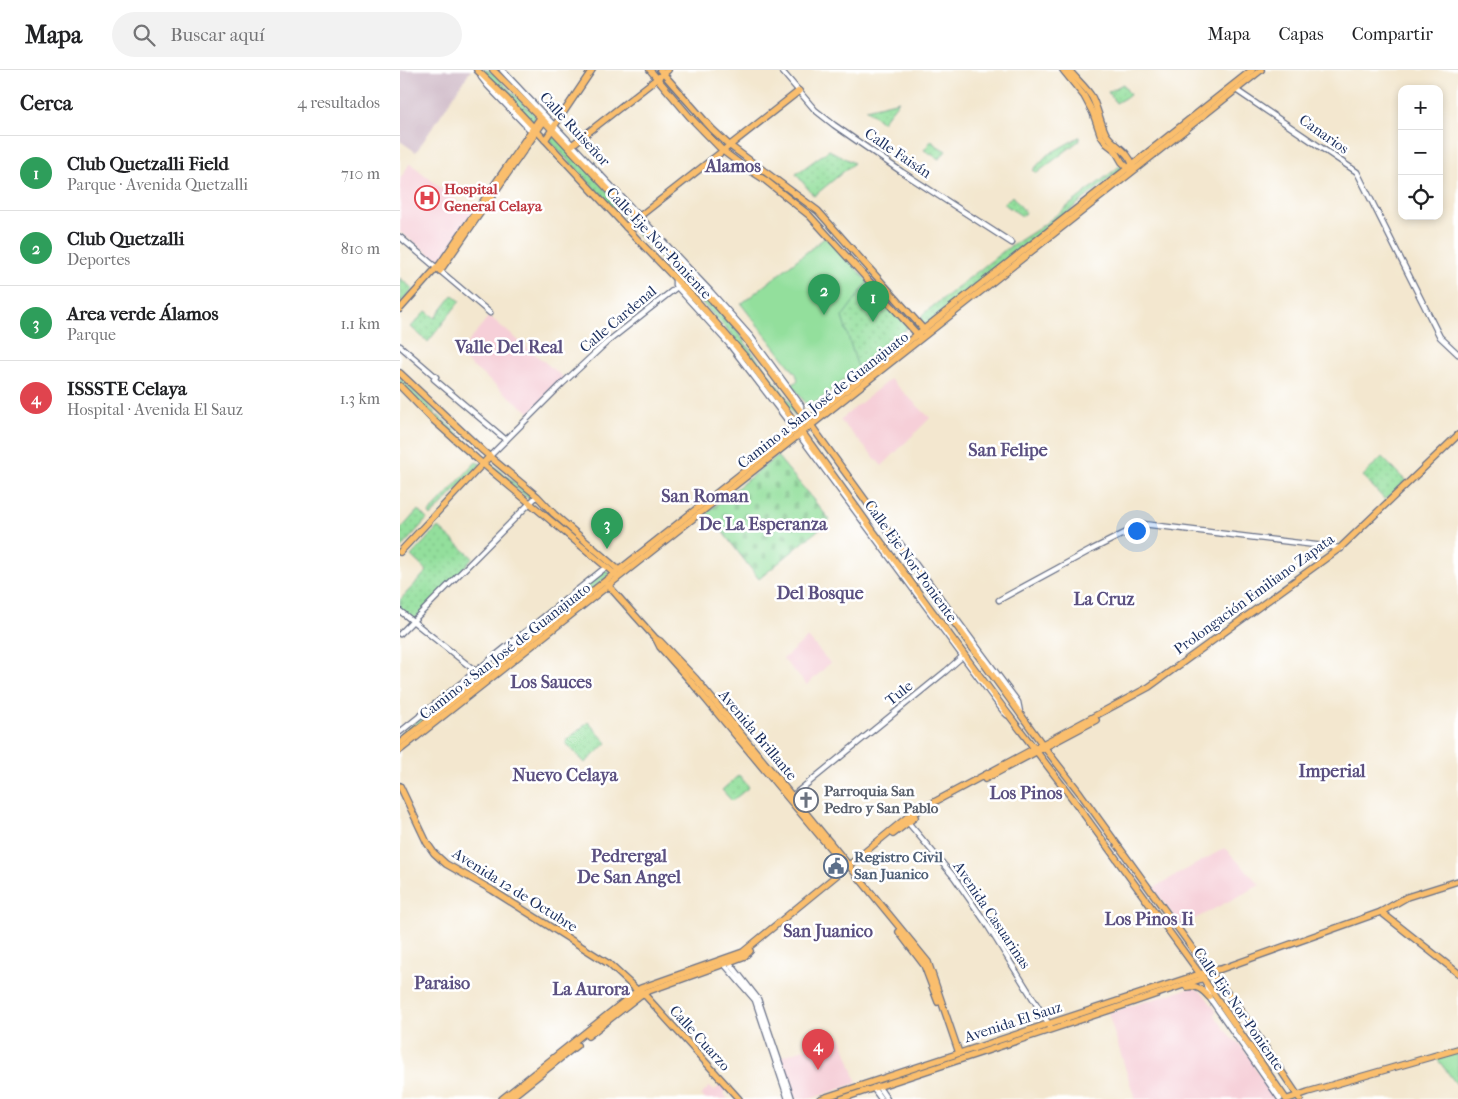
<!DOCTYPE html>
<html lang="es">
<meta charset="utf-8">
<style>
body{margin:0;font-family:"IM FELL French Canon",serif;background:#f2f2f2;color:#202124}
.controls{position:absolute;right:15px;top:15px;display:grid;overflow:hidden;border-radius:10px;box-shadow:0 2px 8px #0003}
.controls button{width:45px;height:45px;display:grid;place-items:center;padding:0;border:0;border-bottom:1px solid #e0e0e0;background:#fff;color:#202124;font:25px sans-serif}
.you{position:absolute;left:736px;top:460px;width:18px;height:18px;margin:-12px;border:4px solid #fff;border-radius:50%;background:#1a73e8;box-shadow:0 0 0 8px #1a73e833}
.badge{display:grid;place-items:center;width:32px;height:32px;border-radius:50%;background:#c8321e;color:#fff;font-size:16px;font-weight:700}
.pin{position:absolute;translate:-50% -41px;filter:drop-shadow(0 1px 2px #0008)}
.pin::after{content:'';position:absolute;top:26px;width:18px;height:15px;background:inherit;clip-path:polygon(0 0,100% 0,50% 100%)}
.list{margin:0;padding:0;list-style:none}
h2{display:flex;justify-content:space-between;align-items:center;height:65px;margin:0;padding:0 20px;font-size:21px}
h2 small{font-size:16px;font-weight:400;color:#757577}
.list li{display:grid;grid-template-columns:32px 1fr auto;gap:15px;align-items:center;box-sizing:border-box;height:75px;padding:0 20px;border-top:1px solid #e0e0e0}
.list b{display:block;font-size:19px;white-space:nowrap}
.list p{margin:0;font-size:16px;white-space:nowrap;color:#757577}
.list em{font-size:16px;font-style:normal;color:#757577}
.icon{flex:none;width:28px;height:28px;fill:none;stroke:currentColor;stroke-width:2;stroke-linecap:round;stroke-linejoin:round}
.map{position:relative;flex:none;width:1058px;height:1029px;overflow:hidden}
header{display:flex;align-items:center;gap:30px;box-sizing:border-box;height:70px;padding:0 25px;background:#fff;border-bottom:1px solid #e0e0e0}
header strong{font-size:24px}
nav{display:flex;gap:28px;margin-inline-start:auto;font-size:18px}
.search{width:350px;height:45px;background:#f2f2f2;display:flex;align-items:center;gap:12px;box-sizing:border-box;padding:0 18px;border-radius:28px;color:#757577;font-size:19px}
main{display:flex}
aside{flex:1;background:#fff}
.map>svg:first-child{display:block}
.built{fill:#f6cfd8}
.industrial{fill:#d1bdca}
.green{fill:#93df9c;stroke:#57877d}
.cemetery{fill:url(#cemetery-stones);stroke:#57877d}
.park{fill:url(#park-dots);stroke:#57877d}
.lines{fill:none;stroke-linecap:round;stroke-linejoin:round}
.minor-casing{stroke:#676f86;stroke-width:7}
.major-casing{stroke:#676f86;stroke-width:8}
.minor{stroke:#fff;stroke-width:4.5}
.major{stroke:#fabe6d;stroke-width:5.5}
.labels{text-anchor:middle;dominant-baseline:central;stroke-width:5;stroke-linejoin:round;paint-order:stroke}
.street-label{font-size:15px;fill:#1b2f5e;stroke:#fff}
.health-label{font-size:15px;font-weight:bold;fill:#be3a42;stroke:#fff;text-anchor:start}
.worship-label{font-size:15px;font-weight:bold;fill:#5b616d;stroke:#fff;text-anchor:start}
.service-label{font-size:15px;font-weight:bold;fill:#4e5e75;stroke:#fff;text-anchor:start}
.quarter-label{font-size:18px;font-weight:bold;fill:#5b5080;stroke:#fff}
</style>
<header>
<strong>Mapa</strong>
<div class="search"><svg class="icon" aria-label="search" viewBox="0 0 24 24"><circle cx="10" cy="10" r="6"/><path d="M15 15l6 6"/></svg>Buscar aquí</div>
<nav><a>Mapa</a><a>Capas</a><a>Compartir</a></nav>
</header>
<main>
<aside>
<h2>Cerca<small>4 resultados</small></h2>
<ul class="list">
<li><span class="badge" style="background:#2e9e5b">1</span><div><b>Club Quetzalli Field</b><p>Parque · Avenida Quetzalli</p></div><em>710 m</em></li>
<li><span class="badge" style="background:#2e9e5b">2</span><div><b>Club Quetzalli</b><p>Deportes</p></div><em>810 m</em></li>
<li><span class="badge" style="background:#2e9e5b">3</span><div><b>Area verde Álamos</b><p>Parque</p></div><em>1.1 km</em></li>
<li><span class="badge" style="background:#e0444e">4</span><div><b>ISSSTE Celaya</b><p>Hospital · Avenida El Sauz</p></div><em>1.3 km</em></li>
</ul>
</aside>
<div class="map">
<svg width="1058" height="1029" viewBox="0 0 1058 1029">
<defs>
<pattern id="cemetery-stones" width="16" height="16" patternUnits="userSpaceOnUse" patternTransform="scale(1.25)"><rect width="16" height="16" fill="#93df9c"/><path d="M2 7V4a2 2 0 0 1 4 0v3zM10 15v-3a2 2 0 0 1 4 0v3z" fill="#7ec089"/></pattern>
<pattern id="park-dots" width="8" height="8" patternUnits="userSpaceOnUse" patternTransform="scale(1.25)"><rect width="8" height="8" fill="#93df9c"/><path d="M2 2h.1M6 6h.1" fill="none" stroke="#7ec089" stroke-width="1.8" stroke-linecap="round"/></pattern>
</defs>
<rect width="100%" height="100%" fill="#fff"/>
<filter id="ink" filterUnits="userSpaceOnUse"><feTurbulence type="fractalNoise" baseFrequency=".02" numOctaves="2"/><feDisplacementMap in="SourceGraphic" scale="10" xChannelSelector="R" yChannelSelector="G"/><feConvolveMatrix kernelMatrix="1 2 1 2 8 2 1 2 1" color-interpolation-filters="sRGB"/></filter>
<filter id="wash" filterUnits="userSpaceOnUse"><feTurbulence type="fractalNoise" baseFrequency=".0096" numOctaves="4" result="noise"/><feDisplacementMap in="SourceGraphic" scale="20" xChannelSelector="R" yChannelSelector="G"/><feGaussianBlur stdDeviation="1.12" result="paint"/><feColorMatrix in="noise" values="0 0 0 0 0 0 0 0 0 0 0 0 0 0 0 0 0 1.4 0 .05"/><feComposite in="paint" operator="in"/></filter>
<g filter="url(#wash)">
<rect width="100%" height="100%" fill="#f3e7cf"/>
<g class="built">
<polygon points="10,93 72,143 40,192 0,162 0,109"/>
<polygon points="89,246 164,308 130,343 58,285"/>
<polygon points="490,309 530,348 482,396 440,350"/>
<polygon points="408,567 430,593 407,615 383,589"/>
<polygon points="825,778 860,815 781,856 753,818"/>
<polygon points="793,917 803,923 816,941 814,944 831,968 838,972 855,994 854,997 873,1026 877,1029 735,1029 708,943"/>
<polygon points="441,967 457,1013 410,1029 394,1029 380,987"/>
<polygon points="321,1015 326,1020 323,1023 328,1029 305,1029 301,1025 310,1016 314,1021"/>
</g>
<polygon class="industrial" points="0,0 71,0 16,82 0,71"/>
<g class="green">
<polygon points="427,166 508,257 418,331 406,334 392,315 398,310 396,304 341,234"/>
<polygon points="1058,980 1058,1016 1035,986"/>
</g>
<polygon class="cemetery" points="377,386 430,450 359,509 307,442"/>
<g class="park">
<polygon points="81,0 87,0 95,5 135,45 135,50 131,51 93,10"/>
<polygon points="723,14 730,25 716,33 708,22"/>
<polygon points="499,31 482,52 466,39"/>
<polygon points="152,63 230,146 227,150 210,135 147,68"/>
<polygon points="679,67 680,67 680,70 637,103 633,100 647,85"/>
<polygon points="532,70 534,74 546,81 539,89 524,80"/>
<polygon points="429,80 454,93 414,126 396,104"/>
<polygon points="720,96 722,96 722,99 525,255 521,251 523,244 605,180 638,159"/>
<polygon points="612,126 626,143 622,146 604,134"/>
<polygon points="235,155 250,171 255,174 335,259 400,345 400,348 398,349 396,347 332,265 232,158"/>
<polygon points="0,208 13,219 0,233"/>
<polygon points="468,212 508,257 458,298 442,247"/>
<polygon points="53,225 60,231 28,272 11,257 26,241 35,248"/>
<polygon points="0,307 34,341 35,343 34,345 32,345 0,313"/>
<polygon points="36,346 39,346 78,382 77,384 76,385 36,349"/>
<polygon points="982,387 1006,411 985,430 963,406"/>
<polygon points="88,391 132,426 132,429 130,430 86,394"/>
<polygon points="76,392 81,394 31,446 30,445 29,443"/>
<polygon points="18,440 27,449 0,479 0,460"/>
<polygon points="38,457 73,488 13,551 0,540 0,530 27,501 11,486"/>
<polygon points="206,500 209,502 209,505 207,507 101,588 98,588 119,569"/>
<polygon points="76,604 78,606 76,609 0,670 0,664"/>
<polygon points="188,652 207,673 185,693 165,672"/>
<polygon points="339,705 349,717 332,731 322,720"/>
</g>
</g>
<g filter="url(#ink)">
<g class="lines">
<defs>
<g id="minor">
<polyline points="102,0 311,222 351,267 401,335 401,341"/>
<polyline points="381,0 415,40 434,55 502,102 612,173"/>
<polyline points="81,7 88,16 131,61"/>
<polyline points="836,20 957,102 1040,267 1058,284"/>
<polyline points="0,167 90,243"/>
<polyline points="275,208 275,215 277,217 329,274 391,355 390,365"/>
<polyline points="0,276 36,307"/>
<polyline points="34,309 106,370"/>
<polyline points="399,365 603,641 607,645"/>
<polyline points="90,386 162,314 206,273 277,217"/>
<polyline points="500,473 618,632 620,642"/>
<polyline points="599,530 691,480 743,454 940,478 941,479"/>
<polyline points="0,541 83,607"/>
<polyline points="0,564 137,426"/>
<polyline points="0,662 206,497"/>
<polyline points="391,727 546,601 563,586"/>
<polyline points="506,750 554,807 586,853 650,956"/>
<polyline points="323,891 324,894 355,930 388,1029"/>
<polyline points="329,892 358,929 392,1029"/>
<polyline points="806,914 809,927 880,1029"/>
<polyline points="478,1016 487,1029"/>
<polyline points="473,1018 481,1029"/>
</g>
<g id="major">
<polyline points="77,0 107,29 239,171 297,231 348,290 395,352 474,462 605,640 672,728 800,904 886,1029"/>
<polyline points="93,0 144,51 312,230 342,264 408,351 645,678 680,723 811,904 816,909 839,938 900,1029"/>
<polyline points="250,0 289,46 323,81 343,96 365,110 409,145 519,266"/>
<polyline points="260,0 312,59 329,75 418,141 526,262"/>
<polyline points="663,0 684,26 693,43 701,66 706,73 715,80 722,92 730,100"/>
<path d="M669 0C676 9 686 17 692 27 698 39 700 52 706 64 714 76 729 81 733 96"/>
<polyline points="145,70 192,0"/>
<polyline points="172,75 268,0"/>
<polyline points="226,157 399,21"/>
<polyline points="40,201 144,51"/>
<polyline points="0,239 40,194 140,48"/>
<polyline points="0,303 83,381 137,426 154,444 221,502"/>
<polyline points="0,316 32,349 77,389 216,505"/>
<polyline points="0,482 90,386"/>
<polyline points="207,514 256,569 260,571 296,609 528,892 559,983"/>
<polyline points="256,569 260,577 292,613 444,795"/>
<polyline points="0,673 852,0"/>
<polyline points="0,680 861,0"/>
<polyline points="585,709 696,650"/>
<polyline points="0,716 27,773 34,783 46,794 92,820 209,894 237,920 243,923 339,1029"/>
<polyline points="493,764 515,747"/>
<polyline points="981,842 1058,903"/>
<polyline points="499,862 524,895 538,932"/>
<path d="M787 917C797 915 803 920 809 927"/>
<polyline points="188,966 243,923 324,894 345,886 350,881"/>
<polyline points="102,1029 241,918 343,882 510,745 749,617 940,478 1058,365"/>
<polyline points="109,1029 177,975"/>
<polyline points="420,1029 809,901 821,899 981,842 1007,827 1058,811"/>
<polyline points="441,1029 713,939 804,908"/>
<polyline points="888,1029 908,1022 1058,979"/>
</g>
</defs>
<use href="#minor" class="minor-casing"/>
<use href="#major" class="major-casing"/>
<use href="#minor" class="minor"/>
<use href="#major" class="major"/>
</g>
</g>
<defs>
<symbol id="hospital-ring" viewBox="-11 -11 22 22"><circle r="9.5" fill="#fff" stroke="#e0444e" stroke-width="1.5"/><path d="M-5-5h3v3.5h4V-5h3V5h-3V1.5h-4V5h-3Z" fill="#e0444e"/></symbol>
<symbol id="church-ring" viewBox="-11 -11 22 22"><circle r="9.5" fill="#fff" stroke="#6b7280" stroke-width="1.5"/><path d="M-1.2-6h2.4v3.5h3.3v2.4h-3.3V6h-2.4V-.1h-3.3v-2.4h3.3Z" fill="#6b7280"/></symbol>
<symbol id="civic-ring" viewBox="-11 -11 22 22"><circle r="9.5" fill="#fff" stroke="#5c6f8a" stroke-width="1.5"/><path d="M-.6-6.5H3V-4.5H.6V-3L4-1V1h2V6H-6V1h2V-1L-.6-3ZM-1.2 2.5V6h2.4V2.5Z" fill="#5c6f8a"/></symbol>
</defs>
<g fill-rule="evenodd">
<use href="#hospital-ring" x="13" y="114" width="28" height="28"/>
<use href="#church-ring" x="392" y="716" width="28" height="28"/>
<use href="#civic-ring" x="422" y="782" width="28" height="28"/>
</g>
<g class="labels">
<g class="street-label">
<text transform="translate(175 59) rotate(47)">Calle Ruiseñor</text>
<text transform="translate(924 64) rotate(35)">Canarios</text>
<text transform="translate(498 83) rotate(34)">Calle Faisán</text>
<text transform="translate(259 173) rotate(47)">Calle Eje Nor-Poniente</text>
<text transform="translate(218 249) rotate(-40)">Calle Cardenal</text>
<text transform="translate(423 330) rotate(-38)">Camino a San José de Guanajuato</text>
<text transform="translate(511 491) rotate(54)">Calle Eje Nor-Poniente</text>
<text transform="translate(854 524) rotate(-36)">Prolongación Emiliano Zapata</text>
<text transform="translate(105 581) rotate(-38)">Camino a San José de Guanajuato</text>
<text transform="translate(499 623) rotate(-39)">Tule</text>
<text transform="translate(358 665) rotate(50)">Avenida Brillante</text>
<text transform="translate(115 820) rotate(32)">Avenida 12 de Octubre</text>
<text transform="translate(592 845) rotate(56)">Avenida Casuarinas</text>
<text transform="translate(839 939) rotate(55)">Calle Eje Nor-Poniente</text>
<text transform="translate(613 952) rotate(-18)">Avenida El Sauz</text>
<text transform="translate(300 968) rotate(48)">Calle Cuarzo</text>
</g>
<g class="health-label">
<text x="44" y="119">Hospital<tspan x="44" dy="17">General Celaya</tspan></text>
</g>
<g class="worship-label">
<text x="424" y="721">Parroquia San<tspan x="424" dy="17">Pedro y San Pablo</tspan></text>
</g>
<g class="service-label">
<text x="454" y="787">Registro Civil<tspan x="454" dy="17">San Juanico</tspan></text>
</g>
<g class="quarter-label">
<text x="333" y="96">Alamos</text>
<text x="109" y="277">Valle Del Real</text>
<text x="608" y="380">San Felipe</text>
<text x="305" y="426">San Roman</text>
<text x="363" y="454">De La Esperanza</text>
<text x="420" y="523">Del Bosque</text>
<text x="704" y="529">La Cruz</text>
<text x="151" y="612">Los Sauces</text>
<text x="932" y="701">Imperial</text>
<text x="165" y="705">Nuevo Celaya</text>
<text x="626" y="723">Los Pinos</text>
<text x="229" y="786">Pedrergal<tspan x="229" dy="21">De San Angel</tspan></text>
<text x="749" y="849">Los Pinos Ii</text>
<text x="428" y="861">San Juanico</text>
<text x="42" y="913">Paraiso</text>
<text x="191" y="919">La Aurora</text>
</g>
</g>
</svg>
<div class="controls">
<button>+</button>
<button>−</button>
<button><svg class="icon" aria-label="locate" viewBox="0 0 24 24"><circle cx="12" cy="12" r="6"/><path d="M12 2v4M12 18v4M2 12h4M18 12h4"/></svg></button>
</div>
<div class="you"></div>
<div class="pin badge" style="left:473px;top:252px;background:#2e9e5b">1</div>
<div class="pin badge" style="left:424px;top:245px;background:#2e9e5b">2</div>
<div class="pin badge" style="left:207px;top:479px;background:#2e9e5b">3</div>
<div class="pin badge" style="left:418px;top:1000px;background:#e0444e">4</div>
</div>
</main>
